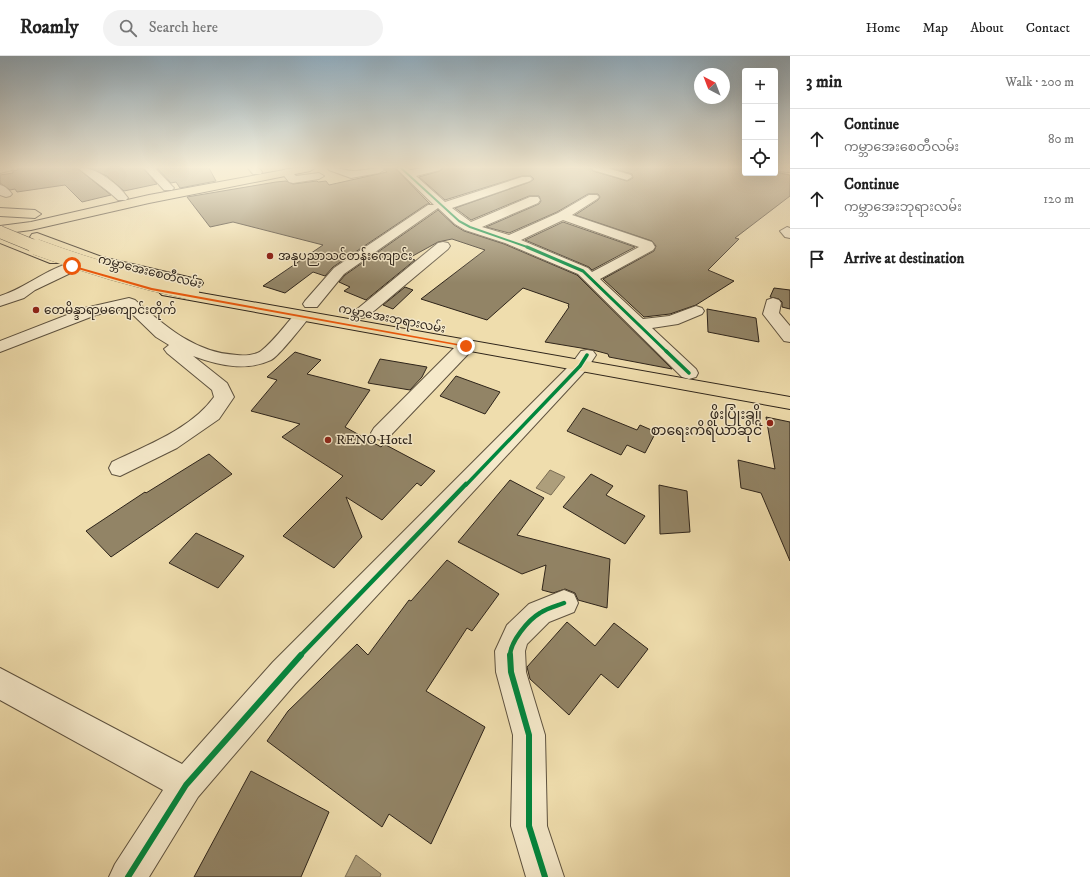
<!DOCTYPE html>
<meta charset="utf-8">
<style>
body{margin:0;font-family:"IM FELL DW Pica","Noto Sans Myanmar",serif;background:#f2f2f2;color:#222}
.controls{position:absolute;right:12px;top:12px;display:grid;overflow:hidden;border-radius:4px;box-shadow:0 4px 16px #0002}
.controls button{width:36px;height:36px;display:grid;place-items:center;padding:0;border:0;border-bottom:1px solid #e0e0e0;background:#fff;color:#222;font:20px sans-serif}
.compass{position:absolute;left:694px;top:12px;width:36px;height:36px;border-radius:50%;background:#fff;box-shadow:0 4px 16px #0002;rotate:318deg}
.stop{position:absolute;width:12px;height:12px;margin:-9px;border:3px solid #ea580c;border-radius:50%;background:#fff}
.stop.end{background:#ea580c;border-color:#fff;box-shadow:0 1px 4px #0008}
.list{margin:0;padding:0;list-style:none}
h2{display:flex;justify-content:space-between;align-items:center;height:52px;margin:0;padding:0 16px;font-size:17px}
h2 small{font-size:13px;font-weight:400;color:#767676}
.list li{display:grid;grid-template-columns:26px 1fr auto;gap:12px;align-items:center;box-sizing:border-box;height:60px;padding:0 16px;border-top:1px solid #e0e0e0}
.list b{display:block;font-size:15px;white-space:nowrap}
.list p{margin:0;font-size:13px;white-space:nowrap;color:#767676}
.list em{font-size:13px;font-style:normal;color:#767676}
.icon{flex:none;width:22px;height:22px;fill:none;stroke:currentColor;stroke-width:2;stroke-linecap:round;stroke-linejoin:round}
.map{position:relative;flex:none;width:790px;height:821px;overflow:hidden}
header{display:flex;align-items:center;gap:24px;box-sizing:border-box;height:56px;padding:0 20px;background:#fff;border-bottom:1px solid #e0e0e0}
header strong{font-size:19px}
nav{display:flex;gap:22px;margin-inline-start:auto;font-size:14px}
.search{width:280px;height:36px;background:#f2f2f2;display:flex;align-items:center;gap:10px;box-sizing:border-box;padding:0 14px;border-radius:22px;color:#767676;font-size:15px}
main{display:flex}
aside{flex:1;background:#fff}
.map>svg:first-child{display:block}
.water{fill:#ad9e7b;stroke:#7a6d54}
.building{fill:#928466;stroke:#2e241a}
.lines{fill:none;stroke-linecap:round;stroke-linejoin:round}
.minor-casing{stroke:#5e523f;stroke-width:2}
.major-casing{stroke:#2e241a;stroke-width:2}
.minor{fill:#f5e9ca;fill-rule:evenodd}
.major{fill:#efddad;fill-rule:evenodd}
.major-bridge-far1-casing{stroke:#2e241a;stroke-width:13;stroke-linecap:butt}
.major-bridge-casing{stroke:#2e241a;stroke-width:16;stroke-linecap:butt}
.major-bridge-far1{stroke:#efddad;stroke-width:12}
.major-bridge{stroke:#efddad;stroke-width:16}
.cycleway-far4-casing{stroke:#f5e9ca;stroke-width:3.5}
.cycleway-far3-casing{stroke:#f5e9ca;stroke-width:5}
.cycleway-far2-casing{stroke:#f5e9ca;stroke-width:6}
.cycleway-far1-casing{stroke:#f5e9ca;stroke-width:7}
.cycleway-casing{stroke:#f5e9ca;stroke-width:8}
.cycleway-far4{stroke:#00873e;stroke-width:2}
.cycleway-far3{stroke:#00873e;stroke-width:3}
.cycleway-far2{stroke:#00873e;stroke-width:3.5}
.cycleway-far1{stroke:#00873e;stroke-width:4.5}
.cycleway{stroke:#00873e;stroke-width:6}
.route{fill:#ea580c}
.poi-dot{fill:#8f2418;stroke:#f5e9ca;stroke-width:1.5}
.labels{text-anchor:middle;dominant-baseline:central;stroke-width:3;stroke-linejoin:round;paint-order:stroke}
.far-poi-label{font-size:12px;fill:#2e241a;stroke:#f5e9ca;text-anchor:start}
.far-street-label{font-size:12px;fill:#2e241a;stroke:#f5e9ca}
.poi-label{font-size:14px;fill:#2e241a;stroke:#f5e9ca;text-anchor:end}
</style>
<header>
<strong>Roamly</strong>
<div class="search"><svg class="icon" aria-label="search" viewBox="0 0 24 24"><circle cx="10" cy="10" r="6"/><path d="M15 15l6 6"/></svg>Search here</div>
<nav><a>Home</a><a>Map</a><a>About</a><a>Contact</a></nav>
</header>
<main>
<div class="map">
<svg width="790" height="821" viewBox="0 0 790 821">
<rect width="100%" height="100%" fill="#efddad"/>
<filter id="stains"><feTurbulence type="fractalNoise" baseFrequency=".005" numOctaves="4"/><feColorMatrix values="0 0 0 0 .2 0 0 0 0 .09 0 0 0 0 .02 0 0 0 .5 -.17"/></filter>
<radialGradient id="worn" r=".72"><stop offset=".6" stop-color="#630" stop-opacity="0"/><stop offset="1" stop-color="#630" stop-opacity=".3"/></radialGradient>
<g class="water">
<polygon points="550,414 565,421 551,439 536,432"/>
<polygon points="356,799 381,818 380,821 345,821"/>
</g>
<g class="building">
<polygon points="17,112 77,112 111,139 82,146 65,129 17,136 15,133 10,134 0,127 0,119 13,117 13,115 18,114"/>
<polygon points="89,112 143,112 157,128 124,135 107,120"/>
<polygon points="157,112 209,112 216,125 180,132 176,126 171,127"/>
<polygon points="384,112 395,112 430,148 427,148 333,211 325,220 313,216 285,237 263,230 323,189 233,166 210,171 187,141 276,126 286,125 293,128 317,125 318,126 326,125 329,129 387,116"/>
<polygon points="442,112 591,112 593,115 627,125 633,122 632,118 611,112 745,112 745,117 775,116 790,119 790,140 735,182 739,183 708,214 734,225 696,249 670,258 644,261 603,223 654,195 656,190 652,185 575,159 598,144 600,141 598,138 588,138 557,156 509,177 486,171 539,148 541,145 539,140 529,140 471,164 455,152 530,126 534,123 531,120 522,120 445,144 419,121 440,115"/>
<polygon points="438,154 454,169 464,175 504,188 577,219 672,313 609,301 608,298 593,294 545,286 569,251 568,250 569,248 523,232 487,264 421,243 485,194 452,183 438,186 409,202 415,204 366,244 344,235 350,231 339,226 345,219"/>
<polygon points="563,166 635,191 592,214 589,211 525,184"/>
<polygon points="405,231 413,234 393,253 383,249"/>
<polygon points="774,232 790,234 790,253 782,251 782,246 779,243 770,241"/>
<polygon points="707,253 756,262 759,286 708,276"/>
<polygon points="295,296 321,304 307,318 370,334 345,371 381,391 384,388 435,415 421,430 417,427 382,464 346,441 362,481 334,512 283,480 343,420 282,381 300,368 251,355 277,324 267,321"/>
<polygon points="380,303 427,311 422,321 410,334 368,327"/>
<polygon points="456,320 500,336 485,358 440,340"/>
<polygon points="583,352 637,374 640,369 656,376 645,397 627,389 621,399 567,375"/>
<polygon points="766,361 790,366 790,505 761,437 741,432 738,404 775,413"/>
<polygon points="209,398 232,418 111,501 86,475 145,436 146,437"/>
<polygon points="591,418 613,430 606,439 645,460 625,488 563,451"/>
<polygon points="510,424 544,442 517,479 610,503 607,552 578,544 575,537 565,533 553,537 542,534 546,509 522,518 458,486"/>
<polygon points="659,429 687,435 690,476 660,478"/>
<polygon points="196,477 244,500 218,532 169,507"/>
<polygon points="447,504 499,538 472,575 467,572 426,635 485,671 431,788 389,758 382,771 267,685 288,655 357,588 368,599 409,544 411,545"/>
<polygon points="567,566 595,590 614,567 648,593 618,632 601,618 569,659 530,623 527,611"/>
<polygon points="251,715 329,756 301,821 194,821"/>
</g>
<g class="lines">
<defs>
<g id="minor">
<polygon points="0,112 13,112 12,114 0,117"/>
<path d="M78 112C95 110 118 128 128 142L126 144H118L109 136Z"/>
<polygon points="144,112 155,112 172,130 174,132 172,134 164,134"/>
<polygon points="248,112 259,112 262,116 261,118 253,118"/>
<path d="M328 112C339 111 345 115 353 115 363 115 372 112 382 112L384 114 379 117 351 122 329 114Z"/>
<path d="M396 112H407L410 114 423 112H441L440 114 416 120 445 146 522 121H530L532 123 530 125 452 152 471 166 530 141H538L540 144 538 147 482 171 509 179 558 157 589 139H597L599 141 597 143 572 159 652 186 655 191 653 194 600 223 643 263 669 260 696 250 702 252 704 255 702 258 678 268 652 272 696 313 698 317 696 321 689 323 682 321 578 218 505 187 465 174 455 168 438 152 344 218 317 251H305L303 248 305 245 334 212 428 149H434ZM563 164 639 191 592 216 588 212 521 184Z"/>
<polygon points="592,112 607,112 631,119 632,121 627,124 593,114"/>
<polygon points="775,112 790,112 790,116 775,115"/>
<polygon points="286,113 290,114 296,120 319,117 324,120 319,123 293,127 289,126 281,116"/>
<path d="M0 129C5 130 9 134 12 138L10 140 6 141 0 139Z"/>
<polygon points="787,171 790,172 790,182 785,181 780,175"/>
<polygon points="443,186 448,187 450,190 448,193 368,260 362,262 356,260 354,257 356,254 438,187"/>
<path d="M74 206 79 207 81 210 79 213 35 234 24 242 0 250V240C26 232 47 212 74 206Z"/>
<path d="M129 242 135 244C165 270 195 297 237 299 244 300 256 299 261 295 274 285 285 269 296 257L302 255 308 257 310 260C305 267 278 301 271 304 245 316 218 309 193 300L227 327 234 341 219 363 177 392 120 420 112 418 109 412 112 406C147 389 191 373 214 341L212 334 167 297 164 293 169 289 156 281 126 252 96 259 0 296V285L85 252Z"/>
<polygon points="773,242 779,244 781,247 779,257 790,270 790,286 784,285 763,258 767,244"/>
<polygon points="466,285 472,286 475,290 472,294 388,382 381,384 374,382 371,377 374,372 460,286"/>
<polygon points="587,294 593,295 596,299 586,314 295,628 198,741 149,821 109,821 115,808 163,734 0,644 0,612 182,708 273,606 573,306 581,295"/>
<polygon points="564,534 574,538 578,547 574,556 549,566 527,588 525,595 526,616 545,679 547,770 564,821 526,821 511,770 513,679 496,616 495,595 507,569 529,548"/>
</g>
<g id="major">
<polygon points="295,112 315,112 310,115 149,147 31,174 0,178 0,170 31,166 149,139"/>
<polygon points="0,152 35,154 41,158 35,162 0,160"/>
<polygon points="37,177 102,201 201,224 203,227 201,230 196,231 93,207 32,184 30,181 32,178"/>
<polygon points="0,178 60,201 62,204 60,207 50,207 0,187"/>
<polygon points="167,231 790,341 790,353 162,239 159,236 162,233"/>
</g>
</defs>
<use href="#minor" class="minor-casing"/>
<use href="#major" class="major-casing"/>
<use href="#minor" class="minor"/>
<use href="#major" class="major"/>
<defs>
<polyline id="major-bridge-far1" points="0,176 39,192"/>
<path id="major-bridge" d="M36 191C87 210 138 225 191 236"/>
</defs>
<use href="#major-bridge-far1" class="major-bridge-far1-casing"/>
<use href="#major-bridge" class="major-bridge-casing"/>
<use href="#major-bridge-far1" class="major-bridge-far1"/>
<use href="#major-bridge" class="major-bridge"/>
<defs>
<polyline id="cycleway-far4" points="401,112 459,165 470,171 530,192"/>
<polyline id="cycleway-far3" points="527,191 583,215 667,296"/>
<g id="cycleway-far2">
<polyline points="666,295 689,317"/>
<polyline points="466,429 580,310 587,299"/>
</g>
<g id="cycleway-far1">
<polyline points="300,600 466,428"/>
<path d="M510 600C510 586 528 564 540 557 547 552 556 550 564 547"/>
</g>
<g id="cycleway">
<polyline points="510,599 511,616 529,679 529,770 545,821"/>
<polyline points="128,821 186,729 301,599"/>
</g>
</defs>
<use href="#cycleway-far4" class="cycleway-far4-casing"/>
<use href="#cycleway-far3" class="cycleway-far3-casing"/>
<use href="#cycleway-far2" class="cycleway-far2-casing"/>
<use href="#cycleway-far1" class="cycleway-far1-casing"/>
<use href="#cycleway" class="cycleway-casing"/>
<use href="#cycleway-far4" class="cycleway-far4"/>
<use href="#cycleway-far3" class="cycleway-far3"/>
<use href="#cycleway-far2" class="cycleway-far2"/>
<use href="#cycleway-far1" class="cycleway-far1"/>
<use href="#cycleway" class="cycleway"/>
</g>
<linearGradient id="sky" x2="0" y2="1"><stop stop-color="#90abbc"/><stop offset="0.49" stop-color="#f8f0da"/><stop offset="1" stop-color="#f8f0da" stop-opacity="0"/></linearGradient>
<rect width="790" height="227" fill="url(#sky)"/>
<polygon class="route" points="71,209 152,232 469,290 466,291 151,234 71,211"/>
<g class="poi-dot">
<circle cx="270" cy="200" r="4"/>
<circle cx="36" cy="254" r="4"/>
<circle cx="770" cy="367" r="4"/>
<circle cx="328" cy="384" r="4"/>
</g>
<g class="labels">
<g class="far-poi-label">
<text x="278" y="200">အနုပညာသင်တန်းကျောင်း</text>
<text x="44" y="254">တေမိန္ဒာရာမကျောင်းတိုက်</text>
</g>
<g class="far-street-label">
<text transform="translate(150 216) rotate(14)">ကမ္ဘာအေးစေတီလမ်း</text>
<text transform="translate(392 263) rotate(11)">ကမ္ဘာအေးဘုရားလမ်း</text>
</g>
<g class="poi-label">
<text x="762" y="359">ဖိုးပြုံးချို<tspan x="762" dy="16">စာရေးကိရိယာဆိုင်</tspan></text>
<text x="336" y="384" text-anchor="start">RENO Hotel</text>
</g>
</g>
<rect width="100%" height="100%" filter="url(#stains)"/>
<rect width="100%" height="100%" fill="url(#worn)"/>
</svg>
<div class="controls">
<button>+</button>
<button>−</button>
<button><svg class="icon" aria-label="locate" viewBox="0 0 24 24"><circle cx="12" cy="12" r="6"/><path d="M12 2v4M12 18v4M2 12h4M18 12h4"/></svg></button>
</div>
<svg class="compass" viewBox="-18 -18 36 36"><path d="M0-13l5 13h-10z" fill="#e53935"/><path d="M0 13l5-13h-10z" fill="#767676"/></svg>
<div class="stop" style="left:72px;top:210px"></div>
<div class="stop end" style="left:466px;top:290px"></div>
</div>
<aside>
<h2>3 min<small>Walk · 200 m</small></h2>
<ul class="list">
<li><svg class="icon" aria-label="ahead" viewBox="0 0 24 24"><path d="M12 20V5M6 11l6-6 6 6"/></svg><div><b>Continue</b><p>ကမ္ဘာအေးစေတီလမ်း</p></div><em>80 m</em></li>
<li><svg class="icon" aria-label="ahead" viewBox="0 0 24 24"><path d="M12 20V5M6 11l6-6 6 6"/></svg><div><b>Continue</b><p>ကမ္ဘာအေးဘုရားလမ်း</p></div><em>120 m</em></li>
<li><svg class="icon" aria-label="arrive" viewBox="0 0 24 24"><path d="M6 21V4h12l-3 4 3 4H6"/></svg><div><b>Arrive at destination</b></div></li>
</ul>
</aside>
</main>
